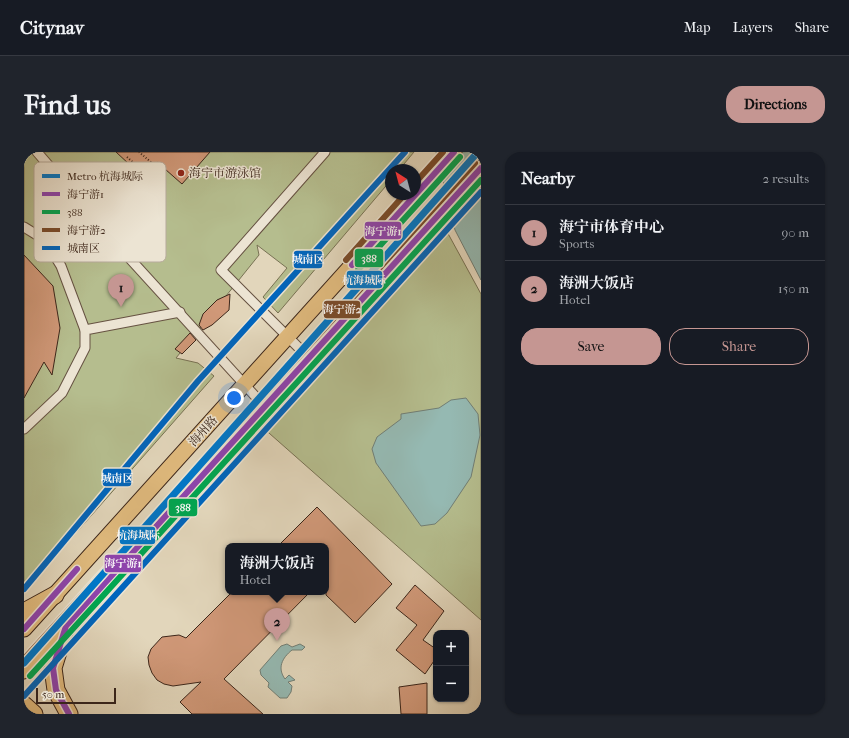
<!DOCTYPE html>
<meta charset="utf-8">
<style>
body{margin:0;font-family:"IM FELL French Canon","Noto Serif SC",serif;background:#20242c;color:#f1f3f6}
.controls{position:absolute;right:12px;bottom:12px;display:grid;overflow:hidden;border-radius:8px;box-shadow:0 1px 3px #0004}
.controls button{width:36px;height:36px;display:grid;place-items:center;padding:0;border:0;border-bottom:1px solid #363941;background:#171b24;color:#f1f3f6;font:20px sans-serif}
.compass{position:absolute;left:361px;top:12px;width:36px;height:36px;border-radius:50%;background:#171b24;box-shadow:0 1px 3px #0004;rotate:324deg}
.scale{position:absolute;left:12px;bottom:10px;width:80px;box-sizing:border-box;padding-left:4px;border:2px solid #3c261a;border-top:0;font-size:11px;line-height:14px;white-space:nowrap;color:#3c261a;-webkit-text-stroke:3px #ece4d3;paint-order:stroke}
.you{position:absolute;left:210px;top:246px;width:14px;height:14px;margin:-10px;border:3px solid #fff;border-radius:50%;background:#1a73e8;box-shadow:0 0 0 6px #1a73e833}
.badge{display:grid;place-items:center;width:26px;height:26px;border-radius:50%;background:#c59692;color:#111;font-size:13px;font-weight:700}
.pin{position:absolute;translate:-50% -33px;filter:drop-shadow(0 1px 2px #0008)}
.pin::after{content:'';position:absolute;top:21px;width:14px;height:12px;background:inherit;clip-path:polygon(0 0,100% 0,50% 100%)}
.popup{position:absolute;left:201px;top:391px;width:104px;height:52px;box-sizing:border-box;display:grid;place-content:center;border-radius:8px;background:#171b24;filter:drop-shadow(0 1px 3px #0005);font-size:13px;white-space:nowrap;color:#9ea1a6}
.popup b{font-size:15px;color:#f1f3f6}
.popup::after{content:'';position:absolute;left:50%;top:100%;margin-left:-8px;border:8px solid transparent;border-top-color:#171b24}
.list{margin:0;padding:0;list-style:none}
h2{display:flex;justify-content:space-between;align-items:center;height:52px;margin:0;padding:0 16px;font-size:17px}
h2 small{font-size:13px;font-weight:400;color:#9ea1a6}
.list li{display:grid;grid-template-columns:26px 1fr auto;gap:12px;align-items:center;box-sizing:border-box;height:56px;padding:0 16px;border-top:1px solid #363941}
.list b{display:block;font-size:15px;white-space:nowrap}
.list p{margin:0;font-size:13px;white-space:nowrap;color:#9ea1a6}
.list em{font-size:13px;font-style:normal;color:#9ea1a6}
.actions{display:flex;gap:8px;padding:12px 16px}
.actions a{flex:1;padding:9px 0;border:1px solid #c59692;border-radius:16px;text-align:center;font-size:14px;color:#c59692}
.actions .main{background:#c59692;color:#111}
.map{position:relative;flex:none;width:457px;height:562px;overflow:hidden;border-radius:16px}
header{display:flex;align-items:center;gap:24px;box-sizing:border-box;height:56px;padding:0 20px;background:#171b24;border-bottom:1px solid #363941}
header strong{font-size:19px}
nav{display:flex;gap:22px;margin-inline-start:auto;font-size:14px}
.intro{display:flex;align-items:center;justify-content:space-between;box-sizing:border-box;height:96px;padding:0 24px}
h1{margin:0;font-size:28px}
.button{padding:10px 18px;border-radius:16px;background:#c59692;color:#111;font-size:14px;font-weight:700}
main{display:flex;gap:24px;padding:0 24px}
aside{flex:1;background:#171b24;border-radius:16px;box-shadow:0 1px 3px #0004}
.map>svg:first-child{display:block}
.green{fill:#b5bd8e;stroke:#787254}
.water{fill:#95b9b2;stroke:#717e75}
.building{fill:#d09878;stroke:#3c261a}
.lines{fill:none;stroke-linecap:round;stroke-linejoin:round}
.street-casing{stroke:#665242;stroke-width:11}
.primary-casing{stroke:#3c261a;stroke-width:17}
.highway-casing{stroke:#3c261a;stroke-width:19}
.path{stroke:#3c261a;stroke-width:2;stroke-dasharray:1 2;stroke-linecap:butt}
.street{stroke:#ece4d3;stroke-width:9}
.primary{stroke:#e1bb7e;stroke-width:15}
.highway{stroke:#e1bb7e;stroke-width:17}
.bus-1-casing{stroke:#ece4d3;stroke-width:9}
.bus-2-casing{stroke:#ece4d3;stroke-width:9}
.bus-3-casing{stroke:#ece4d3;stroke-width:9}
.bus-4-casing{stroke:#ece4d3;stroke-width:9}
.bus-1{stroke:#8e44ad;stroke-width:6}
.bus-2{stroke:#00a651;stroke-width:6}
.bus-3{stroke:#7a4b2a;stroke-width:6}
.bus-4{stroke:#0065bd;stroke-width:6}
.metro-1-casing{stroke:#ece4d3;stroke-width:10}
.metro-1{stroke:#0077c8;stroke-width:7}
.poi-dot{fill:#8f2418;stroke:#ece4d3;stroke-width:1.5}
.labels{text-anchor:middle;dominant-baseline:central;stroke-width:3;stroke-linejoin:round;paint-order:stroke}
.poi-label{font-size:12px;fill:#3c261a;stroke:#ece4d3;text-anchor:start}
.street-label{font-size:12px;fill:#3c261a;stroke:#ece4d3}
.key{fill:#ece4d3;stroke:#b7ab9c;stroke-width:1}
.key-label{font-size:11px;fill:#3c261a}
.line-badge{stroke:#ece4d3;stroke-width:1.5}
.badge-label{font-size:11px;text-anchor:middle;font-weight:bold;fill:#fff}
</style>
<header>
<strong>Citynav</strong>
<nav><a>Map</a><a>Layers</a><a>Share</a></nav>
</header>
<div class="intro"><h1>Find us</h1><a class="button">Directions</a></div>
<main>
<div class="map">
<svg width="457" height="562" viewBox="0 0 457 562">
<rect width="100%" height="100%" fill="#e2d6bb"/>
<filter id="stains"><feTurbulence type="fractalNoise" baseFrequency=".005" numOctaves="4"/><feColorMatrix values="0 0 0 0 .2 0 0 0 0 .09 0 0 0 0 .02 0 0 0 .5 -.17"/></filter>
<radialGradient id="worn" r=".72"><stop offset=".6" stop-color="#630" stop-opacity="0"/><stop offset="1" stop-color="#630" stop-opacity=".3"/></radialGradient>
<g class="green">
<polygon points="0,0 390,0 375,18 367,18 367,28 254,161 239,145 263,116 233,93 235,103 152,206 174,211 190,224 0,440"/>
<polygon points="421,76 457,142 457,468 237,274"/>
</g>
<g class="water">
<polygon points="412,0 457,0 457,128 431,78"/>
<polygon points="442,246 454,262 456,283 447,325 423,361 411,372 397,374 352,311 348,297 353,285 377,267 377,262 415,256 427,248"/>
<path d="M263 492 268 495 276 492 281 495 278 498H268C258 506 253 516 261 527L265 523 271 528 264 530 268 534 267 540 263 546H256L244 535 245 531 237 523 236 518 257 494Z"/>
</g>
<g class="building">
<polygon points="92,0 186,0 158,32 133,10 120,26"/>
<polygon points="0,103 29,134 36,176 28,223 20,210 0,246"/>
<polygon points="206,142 205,158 188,173 179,178 175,173 179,162 193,148"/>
<polygon points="166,181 172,188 158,202 151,197"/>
<polygon points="293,355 368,432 331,471 302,443 302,394 254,394"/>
<polygon points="391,433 420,459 399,488 412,497 412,506 401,522 372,498 393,473 372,456"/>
<polygon points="208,440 286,440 200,527 239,562 168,562 156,550 177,530 149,534 140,532 133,528 128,521 125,513 124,505 127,497 138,485 155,483 162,486"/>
<polygon points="403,531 403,562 377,562 375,535"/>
</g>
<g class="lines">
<defs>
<g id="street">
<polyline points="13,0 98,98 241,255"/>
<polyline points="0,75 21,88 66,61"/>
<polyline points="21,88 37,114 61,178"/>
<polyline points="284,205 197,118 301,0"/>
<polyline points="0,277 38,241 61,196 61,178 156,160"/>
</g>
<g id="primary">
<polyline points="0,477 430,0"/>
<polyline points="0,519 241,255 284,205 414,65 457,16"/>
</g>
<g id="highway">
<polyline points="0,460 31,443"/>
<polyline points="42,474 29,516 32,538 45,562"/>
<polyline points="0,553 10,562"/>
</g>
</defs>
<use href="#street" class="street-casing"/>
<use href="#primary" class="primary-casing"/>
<use href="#highway" class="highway-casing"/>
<polyline class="path" points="103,5 120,20 128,11 115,0"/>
<use href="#street" class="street"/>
<use href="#primary" class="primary"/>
<use href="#highway" class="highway"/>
<defs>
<g id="bus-1">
<polyline points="328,113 430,0"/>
<polyline points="0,477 53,417"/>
<polyline points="45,562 32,538 29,516 42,474 457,16"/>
</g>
<g id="bus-2">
<polyline points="334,118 436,5"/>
<polyline points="6,524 457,28"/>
</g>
<g id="bus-3">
<polyline points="391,31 419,0"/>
<polyline points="322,108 381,42"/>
<polyline points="0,507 451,11"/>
</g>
<g id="bus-4">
<polyline points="0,437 174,229 381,0"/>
<polyline points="0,544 457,40"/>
</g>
</defs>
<use href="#bus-1" class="bus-1-casing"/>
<use href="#bus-2" class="bus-2-casing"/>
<use href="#bus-3" class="bus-3-casing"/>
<use href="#bus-4" class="bus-4-casing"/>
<use href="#bus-1" class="bus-1"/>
<use href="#bus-2" class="bus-2"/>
<use href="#bus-3" class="bus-3"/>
<use href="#bus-4" class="bus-4"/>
<defs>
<polyline id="metro-1" points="0,511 454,0"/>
</defs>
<use href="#metro-1" class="metro-1-casing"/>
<use href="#metro-1" class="metro-1"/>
</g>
<circle class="poi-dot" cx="157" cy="21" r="4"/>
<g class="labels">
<g class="poi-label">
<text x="165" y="21">海宁市游泳馆</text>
</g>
<g class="street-label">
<text transform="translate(179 279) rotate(-48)">海州路</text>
</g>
</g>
<rect x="10" y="10" width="132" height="100" rx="6" class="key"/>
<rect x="18" y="22" width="18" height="4" fill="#0077c8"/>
<rect x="18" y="40" width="18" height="4" fill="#8e44ad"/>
<rect x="18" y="58" width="18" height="4" fill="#00a651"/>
<rect x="18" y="76" width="18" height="4" fill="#7a4b2a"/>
<rect x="18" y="94" width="18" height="4" fill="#0065bd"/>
<g class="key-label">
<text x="43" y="28">Metro 杭海城际</text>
<text x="43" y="46">海宁游1</text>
<text x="43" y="64">388</text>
<text x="43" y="82">海宁游2</text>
<text x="43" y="100">城南区</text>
</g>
<g class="line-badge">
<rect x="340" y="69" width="38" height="19" rx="4" fill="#8e44ad"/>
<rect x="330" y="96" width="30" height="20" rx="4" fill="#00a651"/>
<rect x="269" y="98" width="30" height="19" rx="4" fill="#0065bd"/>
<rect x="322" y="118" width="37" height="19" rx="4" fill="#0077c8"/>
<rect x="299" y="148" width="38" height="19" rx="4" fill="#7a4b2a"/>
<rect x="78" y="316" width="30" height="19" rx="4" fill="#0065bd"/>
<rect x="144" y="346" width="30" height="19" rx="4" fill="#00a651"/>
<rect x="95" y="374" width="37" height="19" rx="4" fill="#0077c8"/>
<rect x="80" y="402" width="38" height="19" rx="4" fill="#8e44ad"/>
</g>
<g class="badge-label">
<text x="359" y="83">海宁游1</text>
<text x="345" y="110">388</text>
<text x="284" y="111">城南区</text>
<text x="340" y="132">杭海城际</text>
<text x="318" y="161">海宁游2</text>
<text x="93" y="330">城南区</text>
<text x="159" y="359">388</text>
<text x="114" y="387">杭海城际</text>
<text x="99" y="415">海宁游1</text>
</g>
<rect width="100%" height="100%" filter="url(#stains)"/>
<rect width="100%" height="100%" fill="url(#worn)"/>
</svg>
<div class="controls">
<button>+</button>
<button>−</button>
</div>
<svg class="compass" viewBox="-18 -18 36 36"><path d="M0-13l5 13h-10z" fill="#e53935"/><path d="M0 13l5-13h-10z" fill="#9ea1a6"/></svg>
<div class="scale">50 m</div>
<div class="you"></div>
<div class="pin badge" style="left:97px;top:155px">1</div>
<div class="pin badge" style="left:253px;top:489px">2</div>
<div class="popup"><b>海洲大饭店</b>Hotel</div>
</div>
<aside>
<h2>Nearby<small>2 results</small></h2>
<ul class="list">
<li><span class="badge">1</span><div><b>海宁市体育中心</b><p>Sports</p></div><em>90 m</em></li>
<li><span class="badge">2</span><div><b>海洲大饭店</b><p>Hotel</p></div><em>150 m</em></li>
</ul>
<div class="actions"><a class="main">Save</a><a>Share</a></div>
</aside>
</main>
